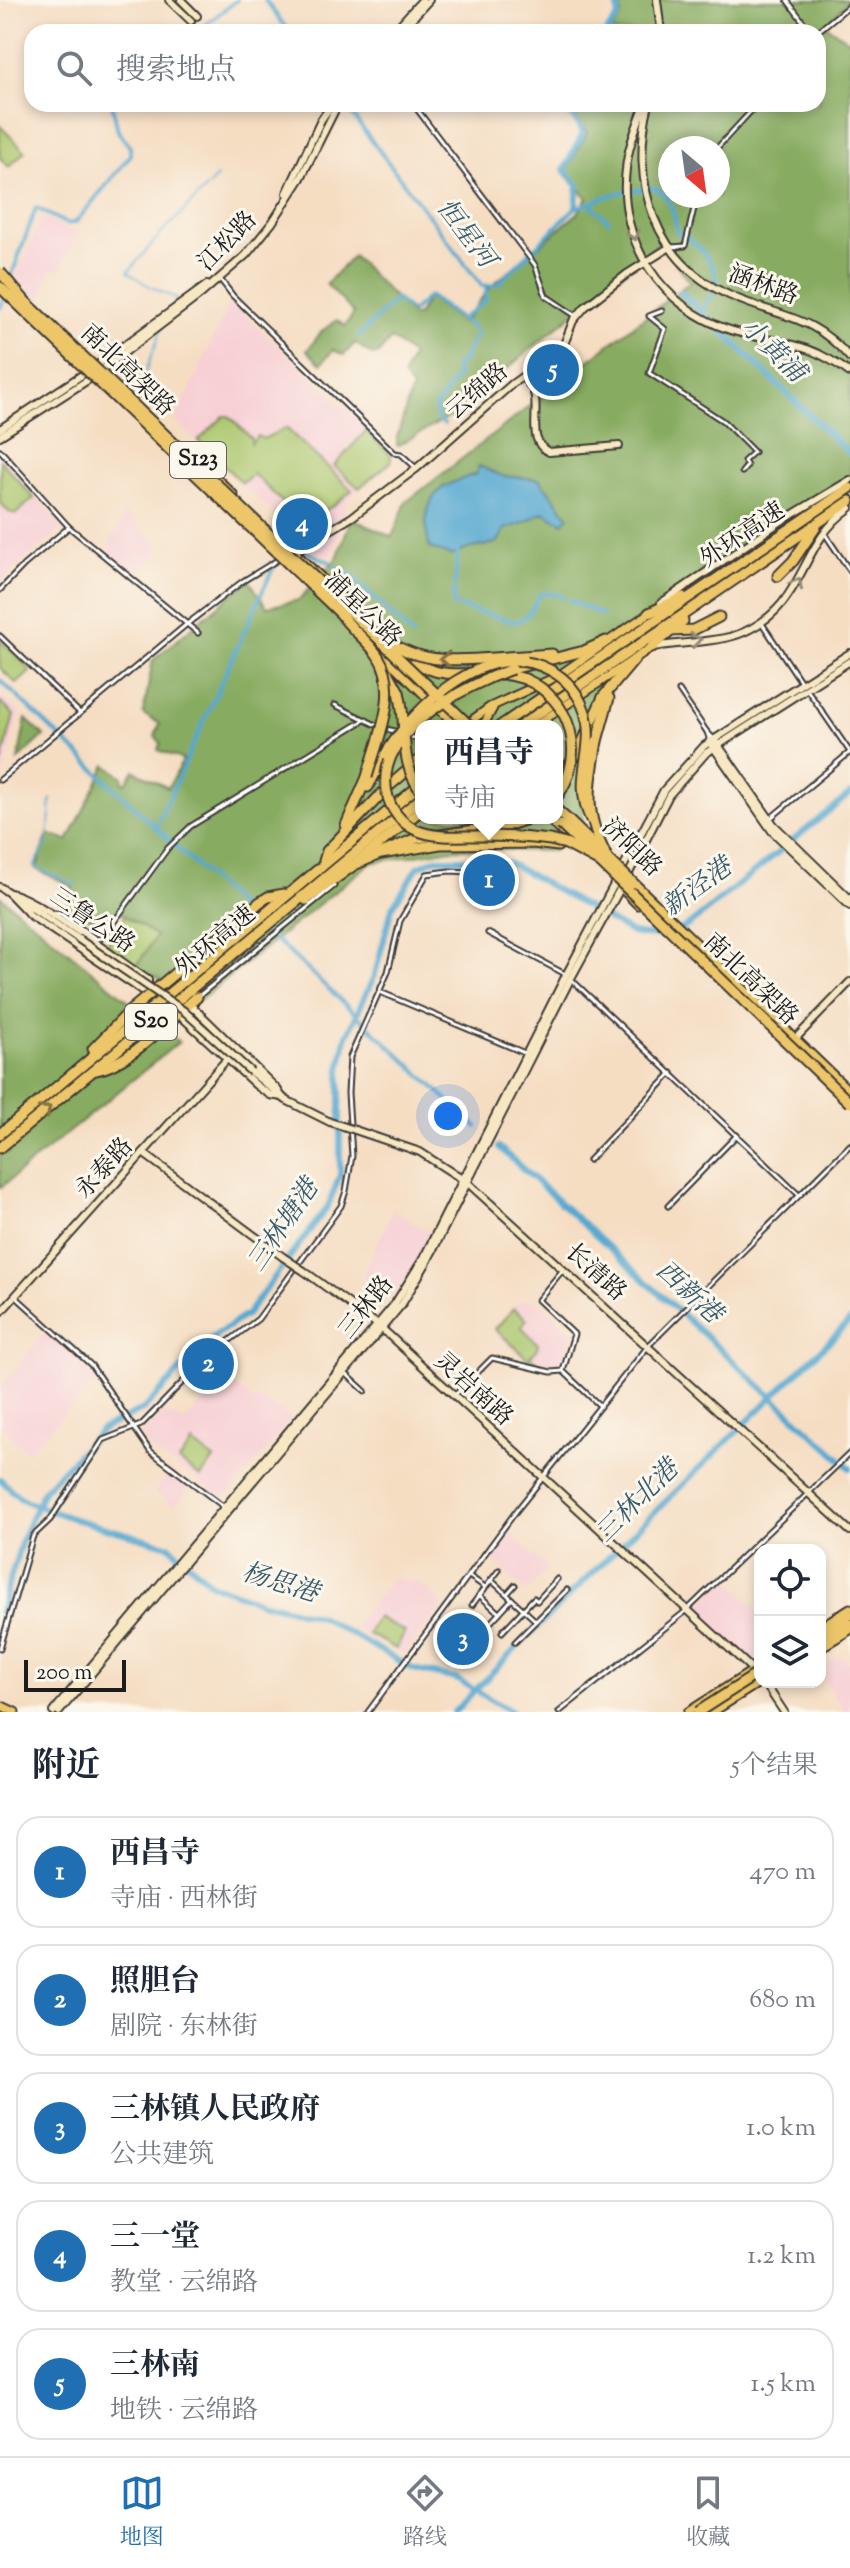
<!DOCTYPE html>
<html lang="zh">
<meta charset="utf-8">
<style>
body{margin:0;font-family:"Sorts Mill Goudy","Noto Serif SC",serif;background:#f2f2f3;color:#1f2937}
.controls{position:absolute;right:24px;bottom:24px;display:grid;overflow:hidden;border-radius:16px;box-shadow:0 4px 12px #0003}
.controls button{width:72px;height:72px;display:grid;place-items:center;padding:0;border:0;border-bottom:2px solid #e0e1e3;background:#fff;color:#1f2937;font:40px sans-serif}
.compass{position:absolute;left:658px;top:136px;width:72px;height:72px;border-radius:50%;background:#fff;box-shadow:0 4px 12px #0003;rotate:151deg}
.scale{position:absolute;left:24px;bottom:20px;width:102px;box-sizing:border-box;padding-left:8px;border:4px solid #1c1c1c;border-top:0;font-size:22px;line-height:28px;white-space:nowrap;color:#1c1c1c;-webkit-text-stroke:6px #fbf7ec;paint-order:stroke}
.you{position:absolute;left:448px;top:1116px;width:28px;height:28px;margin:-20px;border:6px solid #fff;border-radius:50%;background:#1a73e8;box-shadow:0 0 0 12px #1a73e833}
.badge{display:grid;place-items:center;width:52px;height:52px;border-radius:50%;background:#1f6fb2;color:#fff;font-size:26px;font-weight:700}
.pin{position:absolute;translate:-50% -50%;border:4px solid #fff;box-shadow:0 2px 8px #0006}
.popup{position:absolute;left:415px;top:720px;width:148px;height:104px;box-sizing:border-box;display:grid;place-content:center;border-radius:16px;background:#fff;filter:drop-shadow(0 2px 6px #0005);font-size:26px;white-space:nowrap;color:#747a83}
.popup b{font-size:30px;color:#1f2937}
.popup::after{content:'';position:absolute;left:50%;top:100%;margin-left:-16px;border:16px solid transparent;border-top-color:#fff}
.list{margin:0;padding:0;list-style:none}
h2{display:flex;justify-content:space-between;align-items:center;height:104px;margin:0;padding:0 32px;font-size:34px}
h2 small{font-size:26px;font-weight:400;color:#747a83}
.list li{display:grid;grid-template-columns:52px 1fr auto;gap:24px;align-items:center;box-sizing:border-box;height:112px;margin:0 16px 16px;padding:0 16px;border:2px solid #e0e1e3;border-radius:24px}
.list b{display:block;font-size:30px;white-space:nowrap}
.list p{margin:0;font-size:26px;white-space:nowrap;color:#747a83}
.list em{font-size:26px;font-style:normal;color:#747a83}
.icon{flex:none;width:44px;height:44px;fill:none;stroke:currentColor;stroke-width:2;stroke-linecap:round;stroke-linejoin:round}
.map{position:relative;flex:none;width:850px;height:1712px;overflow:hidden}
.search{position:absolute;background:#fff;box-shadow:0 4px 12px #0003;left:24px;right:24px;top:24px;height:88px;display:flex;align-items:center;gap:20px;box-sizing:border-box;padding:0 28px;border-radius:24px;color:#747a83;font-size:30px}
.sheet{height:744px;background:#fff}
nav{display:flex;justify-content:space-around;align-items:center;box-sizing:border-box;height:112px;border-top:2px solid #e0e1e3;background:#fff;font-size:22px;color:#747a83}
nav a{display:grid;justify-items:center;gap:4px}
nav .on{color:#1f6fb2}
.map>svg:first-child{display:block}
.built{fill:#f7cfd4}
.green{fill:#aac66c;stroke:#637144;stroke-width:2}
.forest{fill:#87ab60;stroke:#52643e;stroke-width:2;fill-rule:evenodd}
.water{fill:#55a8d0;stroke:#386276;stroke-width:2}
.lines{fill:none;stroke-linecap:round;stroke-linejoin:round}
.stream{stroke:#55a8d0;stroke-width:2}
.canal{stroke:#55a8d0;stroke-width:4}
.river{stroke:#55a8d0;stroke-width:6}
.street-casing{stroke:#3d3935;stroke-width:7}
.secondary-casing{stroke:#3d3935;stroke-width:10}
.primary-casing{stroke:#3d3935;stroke-width:11}
.highway-casing{stroke:#3d3935;stroke-width:13}
.street{stroke:#fff;stroke-width:3}
.secondary{stroke:#f7e8c3;stroke-width:6}
.primary{stroke:#ecc669;stroke-width:7}
.highway{stroke:#ecc669;stroke-width:9}
.secondary-bridge-casing{stroke:#3d3935;stroke-width:10;stroke-linecap:butt}
.highway-bridge-casing{stroke:#3d3935;stroke-width:13;stroke-linecap:butt}
.secondary-bridge{stroke:#f7e8c3;stroke-width:6}
.highway-bridge{stroke:#ecc669;stroke-width:9}
.oneway{stroke:#948c78}
.oneway2{stroke:#847142}
.labels{text-anchor:middle;dominant-baseline:central;stroke-width:6;stroke-linejoin:round;paint-order:stroke}
.shield{fill:#fbf7ec;stroke:#5f5e5a;stroke-width:2}
.shield-label{font-size:22px;font-weight:bold;fill:#1c1c1c}
.street-label{font-size:24px;fill:#1c1c1c;stroke:#fbf7ec}
.water-label{font-size:26px;font-style:italic;fill:#365b6d;stroke:#fbf7ec}
</style>
<div class="map">
<svg width="850" height="1712" viewBox="0 0 850 1712">
<rect width="100%" height="100%" fill="#fbf7ec"/>
<filter id="ink" filterUnits="userSpaceOnUse"><feTurbulence type="fractalNoise" baseFrequency=".0125" numOctaves="2"/><feDisplacementMap in="SourceGraphic" scale="16" xChannelSelector="R" yChannelSelector="G"/><feConvolveMatrix kernelMatrix="1 2 1 2 8 2 1 2 1" color-interpolation-filters="sRGB"/></filter>
<filter id="wash" filterUnits="userSpaceOnUse"><feTurbulence type="fractalNoise" baseFrequency=".006" numOctaves="4" result="noise"/><feDisplacementMap in="SourceGraphic" scale="32" xChannelSelector="R" yChannelSelector="G"/><feGaussianBlur stdDeviation="1.8" result="paint"/><feColorMatrix in="noise" values="0 0 0 0 0 0 0 0 0 0 0 0 0 0 0 0 0 1.4 0 .05"/><feComposite in="paint" operator="in"/></filter>
<g filter="url(#wash)">
<rect width="100%" height="100%" fill="#f5ddc2"/>
<g class="built">
<polygon points="44,217 66,229 79,232 59,272 51,269 39,303 13,279 24,260 40,218"/>
<polygon points="230,301 392,452 393,463 347,500 332,557 300,549 311,536 317,519 293,513 287,508 277,517 175,421"/>
<polygon points="0,457 64,528 21,563 0,584"/>
<polygon points="125,513 160,547 138,576 106,551"/>
<polygon points="0,694 20,713 4,773 0,776"/>
<polygon points="393,1211 432,1234 418,1263 394,1298 362,1276"/>
<polygon points="532,1300 542,1305 573,1334 562,1366 552,1371 531,1365 492,1330 515,1305 520,1301"/>
<polygon points="47,1331 83,1363 96,1380 28,1453 0,1425 0,1387 21,1366 18,1363"/>
<polygon points="226,1377 254,1402 261,1398 292,1420 224,1499 152,1451 139,1434 149,1428 163,1413 184,1422"/>
<polygon points="171,1470 192,1485 175,1507 155,1492"/>
<polygon points="510,1534 548,1568 527,1592 491,1559"/>
<polygon points="393,1577 418,1583 442,1603 443,1606 404,1655 359,1632 355,1624"/>
<polygon points="728,1578 760,1612 760,1656 752,1661 706,1619 700,1608 702,1602"/>
<polygon points="841,1655 850,1663 850,1712 844,1712 820,1674 820,1668"/>
</g>
<g class="green">
<polygon points="0,126 25,151 9,167 0,158"/>
<path d="M224 416H229L251 438V443L258 436 263 439 286 428 352 490C303 536 293 511 253 474L242 483 198 441Z"/>
<polygon points="366,431 391,455 391,462 359,488 334,466"/>
<polygon points="0,460 34,498 16,514 9,512 0,503"/>
<polygon points="0,640 28,667 30,672 17,684 0,668"/>
<polygon points="0,702 14,715 0,770"/>
<polygon points="125,916 157,936 135,968 104,947"/>
<polygon points="514,1308 527,1319 521,1326 538,1344 537,1350 530,1356 537,1362 535,1365 495,1329"/>
<polygon points="192,1443 214,1459 201,1477 179,1461"/>
<polygon points="377,1617 405,1632 396,1649 368,1634"/>
</g>
<g class="forest">
<path d="M616 0H849L826 25 850 42V477L701 573 615 679 607 685 599 702 582 785 583 825 553 851 451 849 370 863 187 1011 168 992 159 978 135 968 156 936 119 912 110 925 67 909 73 887 36 869 48 834 68 841 106 765 123 777V782L126 783 134 770 168 788 183 760 158 750 161 743 155 736 160 724 143 714 153 660 249 580 267 607 299 600 337 558 351 518 392 537 406 502 690 282 660 242 449 417 397 446V437L412 389 403 376 412 355 391 339 378 354 372 355 355 343 344 355 333 350 321 364 307 351 322 331 337 320 345 326 354 313 326 284 353 256 414 317 418 315 428 297 463 323 490 287 578 213 587 198 565 174 587 133 571 110 564 104H818V32H610L621 17V4ZM670 148H718V196H670ZM421 726H557V818H421Z"/>
<polygon points="26,719 44,736 18,760"/>
<polygon points="0,896 179,1042 0,1188"/>
</g>
<path class="water" d="M479 466 502 476 539 479 569 517 563 523 543 512 524 523 505 529 498 542C481 548 467 546 452 556L430 548C424 528 424 503 441 489 449 482 466 478 476 474Z"/>
<g class="lines">
<g class="stream">
<polyline points="173,306 177,299 149,286 128,272 158,237 217,177"/>
<polyline points="139,402 147,369 162,327"/>
<polyline points="51,799 48,840 34,867 76,885"/>
</g>
<g class="canal">
<polyline points="265,0 289,32"/>
<polyline points="196,32 237,0"/>
<path d="M344 104 482 286 497 285 576 207C588 205 596 200 608 196 623 191 639 189 655 188 671 199 675 213 677 232 699 243 714 261 718 285L701 311"/>
<polyline points="591,205 609,221"/>
<polyline points="9,283 36,208 67,224 76,222 130,156 130,147 118,131 112,104"/>
<polyline points="0,308 5,295"/>
<polyline points="359,336 396,299 412,312 429,296 460,319"/>
<polyline points="444,424 438,420 435,408 458,375 455,366 462,362 476,335 474,329 461,319 486,300 486,286"/>
<polyline points="304,551 330,562"/>
<polyline points="336,566 351,575 413,636"/>
<polyline points="455,584 458,550"/>
<path d="M454 590 453 605 515 622C530 617 533 607 540 594L551 593 563 597"/>
<polyline points="569,600 602,615"/>
<polyline points="0,680 256,922"/>
<polyline points="156,827 274,566"/>
<polyline points="265,930 477,1127"/>
</g>
<g class="river">
<polyline points="607,32 618,17 618,6 613,0"/>
<polyline points="559,104 579,124 583,134 564,170 578,185 576,207"/>
<polyline points="681,292 850,454"/>
<polyline points="499,1147 850,1468"/>
<polyline points="0,1479 20,1498 35,1505 74,1519 170,1546 211,1584 264,1603 321,1617 413,1669 456,1679 512,1712"/>
<path d="M0 1612 22 1540 43 1491 101 1430 144 1409 209 1340 247 1314 328 1206 340 1175V1070L346 1038 375 974 392 908 418 867 435 859H487L511 864 632 933C654 938 671 936 690 924L850 794"/>
<polyline points="454,1712 530,1634 850,1321"/>
</g>
</g>
</g>
<g filter="url(#ink)">
<g class="lines">
<defs>
<g id="street">
<polyline points="787,0 811,32"/>
<polyline points="817,32 850,5"/>
<polyline points="413,104 535,265 546,296 576,316"/>
<polyline points="717,148 753,109 755,104"/>
<polyline points="672,247 685,246 697,196"/>
<polyline points="220,279 233,296 395,453 401,454 415,467"/>
<polyline points="662,311 649,316 665,329 649,373 723,421 754,452 744,461 747,466 742,472"/>
<polyline points="0,450 69,527 198,633"/>
<polyline points="825,534 850,571"/>
<polyline points="0,590 24,565 69,527"/>
<polyline points="761,622 801,682"/>
<polyline points="0,636 80,713"/>
<polyline points="806,688 850,752"/>
<polyline points="679,691 707,732"/>
<polyline points="335,705 382,728 399,732"/>
<polyline points="406,735 421,741"/>
<polyline points="710,741 707,732 714,739"/>
<polyline points="0,780 187,624 243,581 279,559"/>
<polyline points="772,817 849,753"/>
<polyline points="55,913 61,914 96,939 102,938 168,848 191,826 366,719"/>
<polyline points="488,933 567,975"/>
<polyline points="572,980 799,1195"/>
<polyline points="380,992 527,1054"/>
<polyline points="200,995 334,886"/>
<polyline points="589,1160 672,1073"/>
<polyline points="668,1206 737,1135"/>
<polyline points="561,1272 538,1300 574,1334 563,1371 599,1405"/>
<polyline points="15,1296 91,1365 150,1451 224,1507"/>
<polyline points="344,1372 365,1391"/>
<polyline points="456,1394 492,1358 551,1372 563,1371"/>
<polyline points="469,1576 485,1587"/>
<polyline points="491,1580 536,1621"/>
<polyline points="507,1594 515,1585"/>
<polyline points="479,1595 499,1613"/>
<polyline points="472,1605 499,1570"/>
<polyline points="491,1622 512,1599"/>
<polyline points="502,1632 534,1598 537,1601 557,1579"/>
<polyline points="515,1642 567,1590"/>
<polyline points="0,1648 33,1536 50,1520 103,1440 141,1425 204,1360 258,1319 341,1206 346,1191 352,1156 348,1093 350,1057 388,972 400,921 427,874 449,871 472,872"/>
<polyline points="368,1712 517,1510 649,1345 850,1145"/>
<polyline points="559,1712 686,1611 850,1453"/>
</g>
<g id="secondary">
<polyline points="169,0 191,21"/>
<polyline points="181,0 197,16"/>
<polyline points="657,0 661,32"/>
<polyline points="393,32 422,0"/>
<polyline points="400,32 429,0"/>
<path d="M645 104C637 126 628 146 626 169 617 241 662 308 730 330 779 345 805 339 850 373"/>
<path d="M649 104C629 181 654 263 731 296 780 318 811 313 850 358"/>
<polyline points="287,193 321,120 332,104"/>
<path d="M523 377C527 382 533 387 534 393 540 412 526 442 549 452L619 446"/>
<polyline points="0,429 97,365 207,285"/>
<polyline points="0,436 91,378 200,295 246,255 272,223 301,178 338,104"/>
<polyline points="294,552 352,517 417,468 512,384 558,351 565,342 573,321 585,307 627,274 670,247"/>
<polyline points="661,603 780,522 850,480"/>
<path d="M653 647C680 642 720 643 744 632 808 603 797 545 850 508"/>
<polyline points="716,742 774,825 850,899"/>
<polyline points="712,745 772,831 850,906"/>
<polyline points="627,877 669,795 706,753 850,661"/>
<polyline points="0,887 77,938"/>
<path d="M9 893C31 894 123 963 148 980V987L141 990 134 985 30 915Z"/>
<polyline points="194,1008 187,1012 183,1018 257,1086 270,1095 282,1097"/>
<polyline points="194,1008 277,1089 282,1097"/>
<polyline points="797,1037 850,982"/>
<polyline points="251,1072 286,1100 330,1122"/>
<polyline points="355,1130 420,1152 468,1183 850,1531"/>
<polyline points="143,1153 283,1257"/>
<polyline points="304,1271 378,1325 755,1672"/>
<polyline points="0,1313 236,1049"/>
<polyline points="764,1682 784,1712"/>
<polyline points="53,1712 394,1305 423,1259 566,975 664,790 704,746 850,653"/>
<polyline points="59,1712 402,1304 427,1262 571,978 621,887"/>
</g>
<g id="primary">
<polyline points="200,462 234,495"/>
<polyline points="284,542 391,644"/>
<polyline points="464,726 490,707 558,676 649,613"/>
<polyline points="483,726 493,708"/>
<polyline points="535,726 652,647"/>
<polyline points="547,818 563,833"/>
<polyline points="616,883 638,905"/>
<polyline points="820,1627 850,1608"/>
<polyline points="820,1648 850,1630"/>
<polyline points="0,1705 15,1712"/>
<polyline points="688,1712 760,1666"/>
</g>
<g id="highway">
<polyline points="778,576 793,561 816,527"/>
<polyline points="649,613 683,597"/>
<polyline points="671,631 693,630 719,617"/>
<polyline points="371,642 458,726"/>
<polyline points="652,647 683,621"/>
<path d="M397 648C444 693 474 662 525 679"/>
<polyline points="523,656 552,654"/>
<polyline points="382,661 399,692"/>
<polyline points="512,669 584,651 606,641"/>
<polyline points="500,726 850,488"/>
<polyline points="520,726 850,501"/>
<polyline points="597,741 609,698"/>
<polyline points="557,782 578,752 603,697 634,660"/>
<polyline points="368,787 385,755"/>
<polyline points="557,810 567,819"/>
<polyline points="469,818 489,818"/>
<polyline points="346,825 367,777"/>
<polyline points="381,854 440,844 533,843 558,846"/>
<polyline points="324,861 327,851 389,786 421,759"/>
<polyline points="354,865 417,838 506,826 531,818"/>
<polyline points="633,883 850,1093"/>
<polyline points="306,900 354,865 421,810"/>
<polyline points="93,1049 131,1010 260,902 268,897 284,894"/>
<path d="M96 1070C128 1065 172 1019 197 997"/>
<polyline points="0,1134 421,784"/>
<polyline points="0,1148 421,798"/>
<polyline points="820,1634 850,1615"/>
<polyline points="820,1643 850,1624"/>
<polyline points="711,1712 760,1681"/>
</g>
</defs>
<use href="#street" class="street-casing"/>
<use href="#secondary" class="secondary-casing"/>
<use href="#primary" class="primary-casing"/>
<use href="#highway" class="highway-casing"/>
<use href="#street" class="street"/>
<use href="#secondary" class="secondary"/>
<use href="#primary" class="primary"/>
<use href="#highway" class="highway"/>
<defs>
<g id="secondary-bridge">
<polyline points="77,938 184,1011 251,1072"/>
<polyline points="330,1122 355,1130"/>
<polyline points="283,1257 304,1271"/>
</g>
<g id="highway-bridge">
<polyline points="0,272 25,301 470,726"/>
<path d="M0 287 341 614C351 630 368 640 378 656 401 691 377 741 367 777"/>
<path d="M390 642C429 669 478 658 523 656"/>
<path d="M512 669C466 685 374 731 387 793 390 809 401 823 416 830 434 838 457 836 477 836 501 836 526 837 550 840L566 844 598 861"/>
<path d="M525 679C572 699 587 755 557 797"/>
<path d="M399 692C408 727 398 761 421 791"/>
<path d="M597 741C589 792 583 812 608 859"/>
<path d="M385 755C415 705 488 637 550 670 567 679 579 694 585 712 597 750 571 778 591 820"/>
<polyline points="567,819 633,883"/>
<polyline points="561,825 850,1103"/>
<polyline points="698,1712 760,1672"/>
</g>
</defs>
<use href="#secondary-bridge" class="secondary-bridge-casing"/>
<use href="#highway-bridge" class="highway-bridge-casing"/>
<use href="#secondary-bridge" class="secondary-bridge"/>
<use href="#highway-bridge" class="highway-bridge"/>
</g>
<defs><path id="oneway-chevron" d="M-2-3.5L2.5 0L-2 3.5" fill="none" stroke-width="1.6" stroke-linecap="round" stroke-linejoin="round" transform="scale(2)"/></defs>
<g class="oneway">
<use href="#oneway-chevron" transform="translate(634 235) rotate(72)"/>
<use href="#oneway-chevron" transform="translate(797 583) rotate(-63)"/>
<use href="#oneway-chevron" transform="translate(696 640) rotate(-7)"/>
</g>
<g class="oneway2">
<use href="#oneway-chevron" transform="translate(445 659) rotate(-180)"/>
<use href="#oneway-chevron" transform="translate(46 1110) rotate(-40)"/>
</g>
</g>
<g class="labels">
<g class="shield">
<rect x="170" y="442" width="56" height="36" rx="6"/>
<rect x="125" y="1004" width="52" height="36" rx="6"/>
</g>
<g class="shield-label">
<text x="198" y="460">S123</text>
<text x="151" y="1022">S20</text>
</g>
<g class="street-label">
<text transform="translate(228 242) rotate(-46)">江松路</text>
<text transform="translate(763 286) rotate(20)">涵林路</text>
<text transform="translate(127 371) rotate(44)">南北高架路</text>
<text transform="translate(478 392) rotate(-41)">云绵路</text>
<text transform="translate(743 536) rotate(-34)">外环高速</text>
<text transform="translate(362 610) rotate(44)">浦星公路</text>
<text transform="translate(631 848) rotate(44)">济阳路</text>
<text transform="translate(92 921) rotate(34)">三鲁公路</text>
<text transform="translate(216 942) rotate(-40)">外环高速</text>
<text transform="translate(750 980) rotate(44)">南北高架路</text>
<text transform="translate(105 1169) rotate(-48)">永泰路</text>
<text transform="translate(595 1273) rotate(42)">长清路</text>
<text transform="translate(367 1308) rotate(-52)">三林路</text>
<text transform="translate(473 1390) rotate(42)">灵岩南路</text>
</g>
<g class="water-label">
<text transform="translate(465 234) rotate(53)">恒星河</text>
<text transform="translate(772 351) rotate(44)">小黄浦</text>
<text transform="translate(698 888) rotate(-36)">新泾港</text>
<text transform="translate(284 1226) rotate(-56)">三林塘港</text>
<text transform="translate(688 1293) rotate(42)">西新港</text>
<text transform="translate(638 1502) rotate(-45)">三林北港</text>
<text transform="translate(280 1584) rotate(17)">杨思港</text>
</g>
</g>
</svg>
<div class="controls">
<button><svg class="icon" aria-label="locate" viewBox="0 0 24 24"><circle cx="12" cy="12" r="6"/><path d="M12 2v4M12 18v4M2 12h4M18 12h4"/></svg></button>
<button><svg class="icon" aria-label="layers" viewBox="0 0 24 24"><path d="M12 4l9 5-9 5-9-5zM3 14l9 5 9-5"/></svg></button>
</div>
<svg class="compass" viewBox="-18 -18 36 36"><path d="M0-13l5 13h-10z" fill="#e53935"/><path d="M0 13l5-13h-10z" fill="#747a83"/></svg>
<div class="scale">200 m</div>
<div class="you"></div>
<div class="pin badge" style="left:489px;top:880px">1</div>
<div class="popup"><b>西昌寺</b>寺庙</div>
<div class="pin badge" style="left:208px;top:1364px">2</div>
<div class="pin badge" style="left:463px;top:1639px">3</div>
<div class="pin badge" style="left:302px;top:524px">4</div>
<div class="pin badge" style="left:553px;top:370px">5</div>
<div class="search"><svg class="icon" aria-label="search" viewBox="0 0 24 24"><circle cx="10" cy="10" r="6"/><path d="M15 15l6 6"/></svg>搜索地点</div>
</div>
<section class="sheet">
<h2>附近<small>5个结果</small></h2>
<ul class="list">
<li><span class="badge">1</span><div><b>西昌寺</b><p>寺庙 · 西林街</p></div><em>470 m</em></li>
<li><span class="badge">2</span><div><b>照胆台</b><p>剧院 · 东林街</p></div><em>680 m</em></li>
<li><span class="badge">3</span><div><b>三林镇人民政府</b><p>公共建筑</p></div><em>1.0 km</em></li>
<li><span class="badge">4</span><div><b>三一堂</b><p>教堂 · 云绵路</p></div><em>1.2 km</em></li>
<li><span class="badge">5</span><div><b>三林南</b><p>地铁 · 云绵路</p></div><em>1.5 km</em></li>
</ul>
</section>
<nav>
<a class="on"><svg class="icon" aria-label="map" viewBox="0 0 24 24"><path d="M3 6l6-2 6 2 6-2v14l-6 2-6-2-6 2zM9 4v14M15 6v14"/></svg>地图</a>
<a><svg class="icon" aria-label="directions" viewBox="0 0 24 24"><path d="M12 3l9 9-9 9-9-9zM9 14v-3h6M13 9l2 2-2 2"/></svg>路线</a>
<a><svg class="icon" aria-label="saved" viewBox="0 0 24 24"><path d="M7 4h10v16l-5-4-5 4z"/></svg>收藏</a>
</nav>
